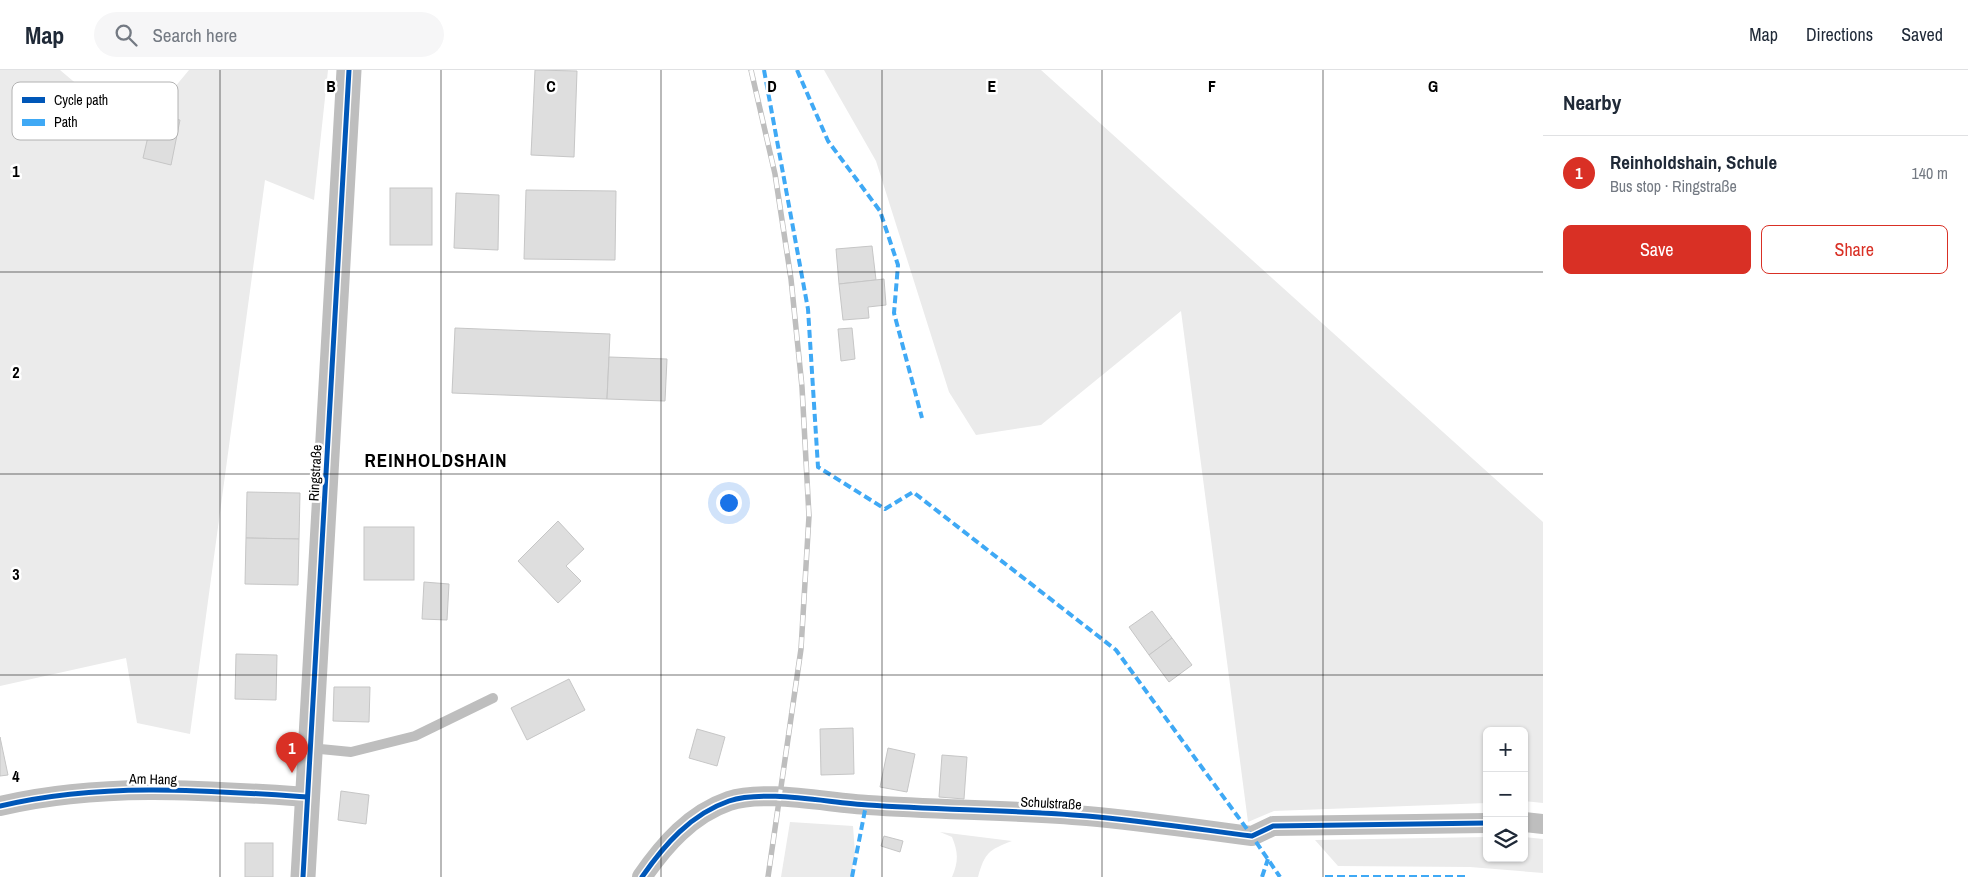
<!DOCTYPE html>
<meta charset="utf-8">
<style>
body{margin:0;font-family:"Archivo Narrow",sans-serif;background:#f6f6f7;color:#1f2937}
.controls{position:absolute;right:15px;bottom:15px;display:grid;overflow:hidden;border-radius:8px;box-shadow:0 1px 4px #0004}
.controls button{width:45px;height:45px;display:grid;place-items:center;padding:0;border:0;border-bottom:1px solid #e0e1e3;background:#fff;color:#1f2937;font:25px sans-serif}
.you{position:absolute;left:728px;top:432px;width:18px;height:18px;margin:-12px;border:4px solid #fff;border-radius:50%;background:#1a73e8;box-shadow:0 0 0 8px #1a73e833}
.badge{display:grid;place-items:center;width:32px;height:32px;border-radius:50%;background:#d93025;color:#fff;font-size:16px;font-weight:700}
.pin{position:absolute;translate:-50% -41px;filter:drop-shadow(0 1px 2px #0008)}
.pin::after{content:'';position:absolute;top:26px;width:18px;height:15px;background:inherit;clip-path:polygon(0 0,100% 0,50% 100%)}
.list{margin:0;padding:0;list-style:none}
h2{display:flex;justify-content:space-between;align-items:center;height:65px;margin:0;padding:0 20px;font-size:21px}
h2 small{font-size:16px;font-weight:400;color:#747a83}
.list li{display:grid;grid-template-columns:32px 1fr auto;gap:15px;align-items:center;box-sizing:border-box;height:75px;padding:0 20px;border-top:1px solid #e0e1e3}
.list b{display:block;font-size:19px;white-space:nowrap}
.list p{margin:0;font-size:16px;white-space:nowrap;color:#747a83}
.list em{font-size:16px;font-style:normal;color:#747a83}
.actions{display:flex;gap:10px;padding:15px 20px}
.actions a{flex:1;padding:11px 0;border:1px solid #d93025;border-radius:8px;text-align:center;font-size:18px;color:#d93025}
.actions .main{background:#d93025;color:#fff}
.icon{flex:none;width:28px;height:28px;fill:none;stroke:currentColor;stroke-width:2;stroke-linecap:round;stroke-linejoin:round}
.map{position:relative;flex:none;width:1543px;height:807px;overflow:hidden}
header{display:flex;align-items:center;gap:30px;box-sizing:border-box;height:70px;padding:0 25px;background:#fff;border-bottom:1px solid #e0e1e3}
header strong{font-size:24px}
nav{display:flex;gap:28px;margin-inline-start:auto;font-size:18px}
.search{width:350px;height:45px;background:#f6f6f7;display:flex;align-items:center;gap:12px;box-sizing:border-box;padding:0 18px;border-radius:28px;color:#747a83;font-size:19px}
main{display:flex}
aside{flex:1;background:#fff}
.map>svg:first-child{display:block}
.green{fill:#ebebeb}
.building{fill:#dedede;stroke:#c6c6c6}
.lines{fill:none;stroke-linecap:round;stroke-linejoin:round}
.service{stroke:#bebebe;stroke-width:10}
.minor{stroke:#bebebe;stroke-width:20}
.tertiary{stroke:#bebebe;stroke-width:25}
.rail-casing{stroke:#bebebe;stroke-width:5.5}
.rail{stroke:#fff;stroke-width:4;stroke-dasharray:11;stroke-linecap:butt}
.quiet{stroke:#3fa9f5;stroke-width:4;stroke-dasharray:8 4;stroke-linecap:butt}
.cycleway-casing{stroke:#fff;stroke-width:8}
.cycleway{stroke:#0057b8;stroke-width:5}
.grid{fill:none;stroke:#000;stroke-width:1;stroke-opacity:0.55}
.labels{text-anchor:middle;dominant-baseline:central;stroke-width:5;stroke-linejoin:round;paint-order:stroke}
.street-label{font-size:14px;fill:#000;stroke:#fff}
.district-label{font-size:19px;font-weight:bold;letter-spacing:1px;fill:#000;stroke:#fff}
.key{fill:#fff;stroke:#b2b2b2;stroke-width:1}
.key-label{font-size:14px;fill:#000}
.grid-label{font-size:16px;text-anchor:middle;font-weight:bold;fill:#000;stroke:#fff;stroke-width:5;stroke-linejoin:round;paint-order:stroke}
</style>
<header>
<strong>Map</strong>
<div class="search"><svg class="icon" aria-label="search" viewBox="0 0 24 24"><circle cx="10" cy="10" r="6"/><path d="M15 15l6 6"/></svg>Search here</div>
<nav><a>Map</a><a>Directions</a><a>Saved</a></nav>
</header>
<main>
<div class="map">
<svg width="1543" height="807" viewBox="0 0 1543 807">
<rect width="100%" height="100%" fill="#fff"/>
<g class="green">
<polygon points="0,0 60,0 111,43 128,52 143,49 160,35 189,0 328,0 314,130 265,110 190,664 137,653 126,588 0,616"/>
<polygon points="824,0 1041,0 1543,452 1543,733 1524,731 1524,661 1487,661 1487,733 1274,741 1248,752 1181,241 1041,355 976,365 949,322 876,91"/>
<polygon points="790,752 853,756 855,783 851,807 781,807"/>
<path d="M940 762 1012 771C989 780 985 782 978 807H952C959 791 958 782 952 767Z"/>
<polygon points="1487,767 1487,788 1524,788 1524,767 1543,769 1543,803 1470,797 1338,796 1315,770"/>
</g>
<g class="building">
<polygon points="535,0 577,1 574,87 531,85"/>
<polygon points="153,45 180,50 171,95 143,88"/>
<rect x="390" y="118" width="42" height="57"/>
<polygon points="526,120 616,121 615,190 524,189"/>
<polygon points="456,123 499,125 498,180 454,178"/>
<polygon points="872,176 876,210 839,214 836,179"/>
<polygon points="884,209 886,235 868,237 869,248 843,250 839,214"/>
<polygon points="455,258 610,264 607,329 452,323"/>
<polygon points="852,258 855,289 841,291 838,259"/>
<polygon points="609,287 667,289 665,331 607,329"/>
<polygon points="247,422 300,423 299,469 246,468"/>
<polygon points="558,451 584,479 566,496 581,511 558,533 518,491"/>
<rect x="364" y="457" width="50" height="53"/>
<polygon points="246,468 299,469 298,515 245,514"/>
<polygon points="424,512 449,514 447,550 422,549"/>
<polygon points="1152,541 1172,568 1149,585 1129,557"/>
<polygon points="1172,568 1192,595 1169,612 1149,585"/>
<polygon points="236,584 277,585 276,630 235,629"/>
<polygon points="569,609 585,640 527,670 511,638"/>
<polygon points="334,617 370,617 369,652 333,651"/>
<polygon points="853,658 854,704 821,705 820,659"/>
<polygon points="697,659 725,667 717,696 689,688"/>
<polygon points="0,667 8,705 0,706"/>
<polygon points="888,678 915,684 907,722 880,717"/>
<polygon points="942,685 967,687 964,729 939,727"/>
<polygon points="341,721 369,725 366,754 338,750"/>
<polygon points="884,766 903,771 900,782 881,776"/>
<rect x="245" y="773" width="28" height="34"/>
</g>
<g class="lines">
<polyline class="service" points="310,678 351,682 415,666 493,628"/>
<g class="minor">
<path d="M0 736C100 712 205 720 307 727"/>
<polyline points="1524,752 1543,754"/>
<path d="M642 807C664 775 691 744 729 731 764 719 829 733 868 735 941 740 1014 740 1087 746 1142 751 1197 759 1252 766L1273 756 1487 753"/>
</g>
<polyline class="tertiary" points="303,807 349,0"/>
<defs>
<polyline id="rail" points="751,0 775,104 791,209 802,317 809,446 801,579 768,807"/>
</defs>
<use href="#rail" class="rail-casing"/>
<use href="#rail" class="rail"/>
<g class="quiet">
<polyline points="764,0 808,239 818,397 885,439 913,422 1116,580 1252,766 1280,807"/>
<polyline points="797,0 828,71 880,141 898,195 894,243 922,348"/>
<polyline points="852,807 866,735"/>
<polyline points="1262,807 1268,789"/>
<polyline points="1325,807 1465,807"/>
</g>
<defs>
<g id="cycleway">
<path d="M0 736C100 712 205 720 307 727"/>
<polyline points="303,807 349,0"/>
<path d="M642 807C664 775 691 744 729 731 764 719 829 733 868 735 941 740 1014 740 1087 746 1142 751 1197 759 1252 766L1273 756 1487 753"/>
</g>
</defs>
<use href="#cycleway" class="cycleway-casing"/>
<use href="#cycleway" class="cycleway"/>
</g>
<path class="grid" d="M220 0V807M441 0V807M661 0V807M882 0V807M1102 0V807M1323 0V807M0 202H1543M0 404H1543M0 605H1543"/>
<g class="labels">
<g class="street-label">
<text transform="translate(315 403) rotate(-87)">Ringstraße</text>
<text transform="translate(153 709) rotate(1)">Am Hang</text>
<text transform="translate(1051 733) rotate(3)">Schulstraße</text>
</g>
<g class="district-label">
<text x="436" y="390">REINHOLDSHAIN</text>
</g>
</g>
<rect x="12" y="12" width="166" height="58" rx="8" class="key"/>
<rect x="22" y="27" width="23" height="6" fill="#0057b8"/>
<rect x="22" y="49" width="23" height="7" fill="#3fa9f5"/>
<g class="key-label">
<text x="54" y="35">Cycle path</text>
<text x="54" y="57">Path</text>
</g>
<g class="grid-label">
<text x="331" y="22">B</text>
<text x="551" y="22">C</text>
<text x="772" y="22">D</text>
<text x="992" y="22">E</text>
<text x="1212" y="22">F</text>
<text x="1433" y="22">G</text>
<text x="16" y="107">1</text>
<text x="16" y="308">2</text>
<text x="16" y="510">3</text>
<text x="16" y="712">4</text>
</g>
</svg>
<div class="controls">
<button>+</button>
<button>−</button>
<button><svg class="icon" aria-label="layers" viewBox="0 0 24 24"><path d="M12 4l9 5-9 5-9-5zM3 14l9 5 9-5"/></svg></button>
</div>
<div class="you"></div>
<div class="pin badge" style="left:292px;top:703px">1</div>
</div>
<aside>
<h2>Nearby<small></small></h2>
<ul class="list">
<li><span class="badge">1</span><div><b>Reinholdshain, Schule</b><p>Bus stop · Ringstraße</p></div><em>140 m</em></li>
</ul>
<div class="actions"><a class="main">Save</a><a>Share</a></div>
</aside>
</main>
